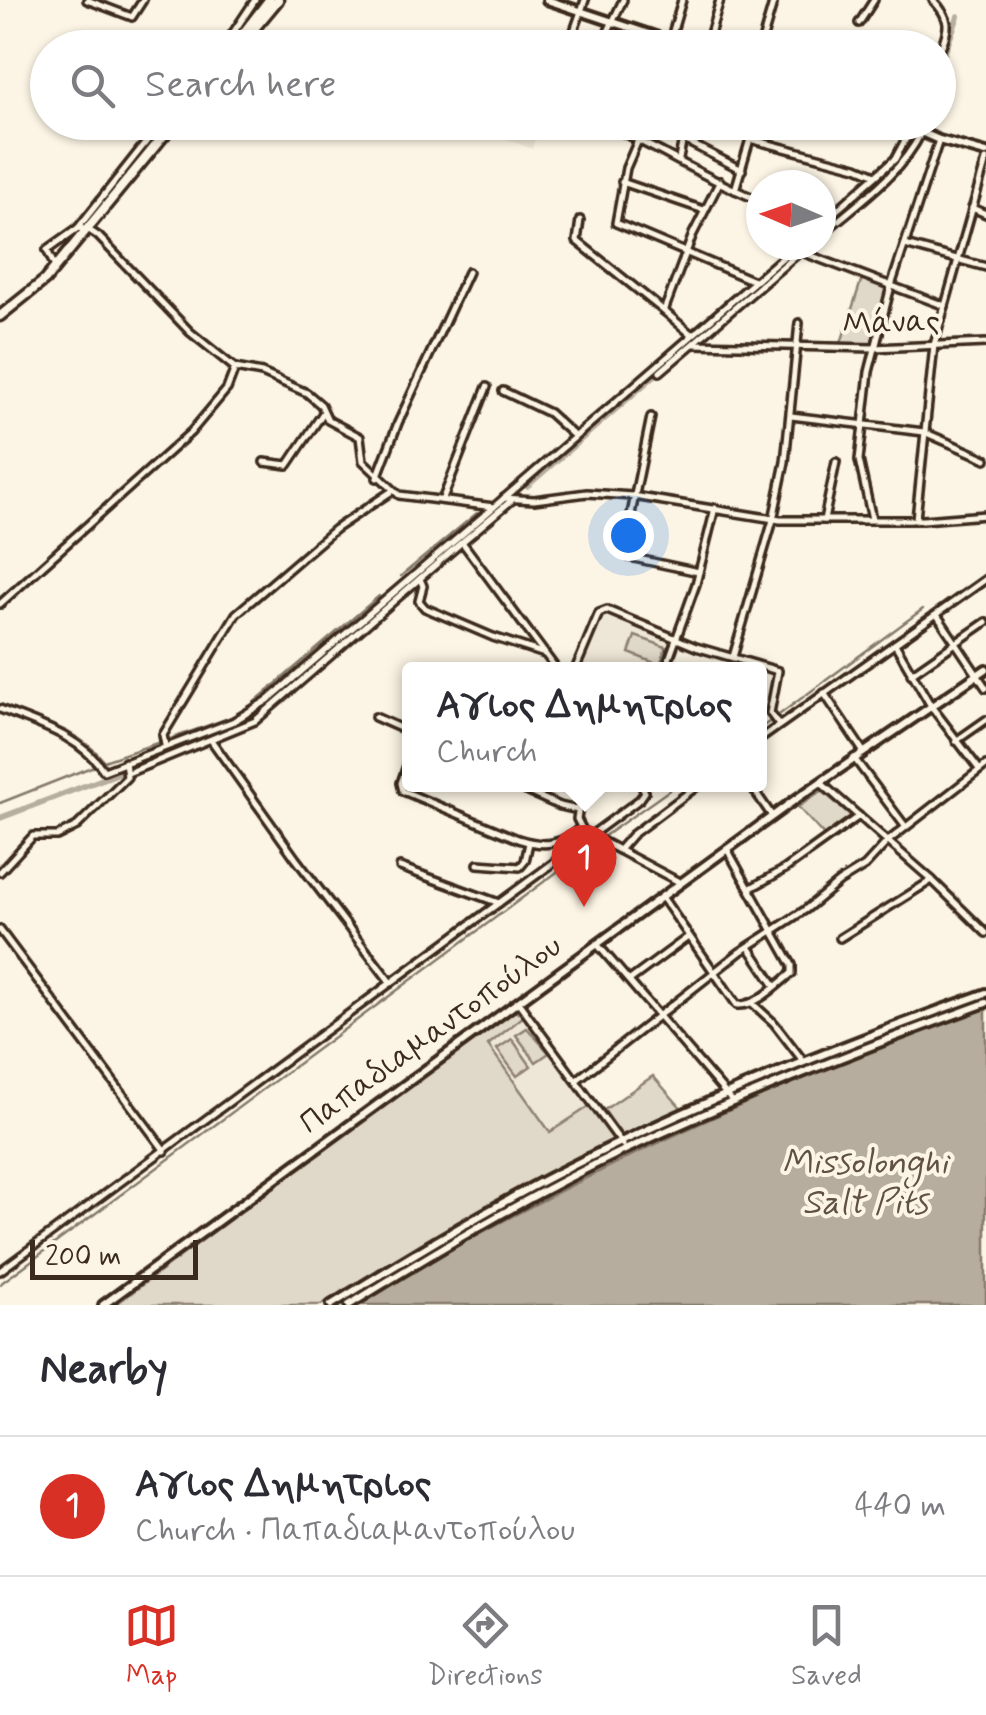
<!DOCTYPE html>
<meta charset="utf-8">
<style>
body{margin:0;font-family:Mynerve,sans-serif;background:#f7f7f7;color:#2b2b33}
.compass{position:absolute;left:746px;top:170px;width:90px;height:90px;border-radius:50%;background:#fff;box-shadow:0 2px 8px #0004;rotate:272deg}
.scale{position:absolute;left:30px;bottom:25px;width:168px;box-sizing:border-box;padding-left:10px;border:5px solid #3b2a1e;border-top:0;font-size:28px;line-height:35px;white-space:nowrap;color:#3b2a1e;-webkit-text-stroke:8px #fcf5e5;paint-order:stroke}
.you{position:absolute;left:628px;top:535px;width:35px;height:35px;margin:-25px;border:8px solid #fff;border-radius:50%;background:#1a73e8;box-shadow:0 0 0 15px #1a73e833}
.badge{display:grid;place-items:center;width:65px;height:65px;border-radius:50%;background:#d93025;color:#fff;font-size:32px;font-weight:700}
.pin{position:absolute;translate:-50% -82px;filter:drop-shadow(0 2px 5px #0008)}
.pin::after{content:'';position:absolute;top:52px;width:35px;height:30px;background:inherit;clip-path:polygon(0 0,100% 0,50% 100%)}
.popup{position:absolute;left:402px;top:662px;width:365px;height:130px;box-sizing:border-box;display:grid;place-content:center;border-radius:10px;background:#fff;filter:drop-shadow(0 2px 8px #0005);font-size:32px;white-space:nowrap;color:#7c7c81}
.popup b{font-size:38px;color:#2b2b33}
.popup::after{content:'';position:absolute;left:50%;top:100%;margin-left:-20px;border:20px solid transparent;border-top-color:#fff}
.list{margin:0;padding:0;list-style:none}
h2{display:flex;justify-content:space-between;align-items:center;height:130px;margin:0;padding:0 40px;font-size:42px}
h2 small{font-size:32px;font-weight:400;color:#7c7c81}
.list li{display:grid;grid-template-columns:65px 1fr auto;gap:30px;align-items:center;box-sizing:border-box;height:140px;padding:0 40px;border-top:2px solid #e1e1e2}
.list b{display:block;font-size:38px;white-space:nowrap}
.list p{margin:0;font-size:32px;white-space:nowrap;color:#7c7c81}
.list em{font-size:32px;font-style:normal;color:#7c7c81}
.icon{flex:none;width:55px;height:55px;fill:none;stroke:currentColor;stroke-width:2;stroke-linecap:round;stroke-linejoin:round}
.map{position:relative;flex:none;width:986px;height:1305px;overflow:hidden}
.search{position:absolute;background:#fff;box-shadow:0 2px 8px #0004;left:30px;right:30px;top:30px;height:110px;display:flex;align-items:center;gap:25px;box-sizing:border-box;padding:0 35px;border-radius:55px;color:#7c7c81;font-size:38px}
.sheet{height:270px;background:#fff}
nav{display:flex;justify-content:space-around;align-items:center;box-sizing:border-box;height:140px;border-top:2px solid #e1e1e2;background:#fff;font-size:28px;color:#7c7c81}
nav a{display:grid;justify-items:center;gap:5px}
nav .on{color:#d93025}
.map>svg:first-child{display:block}
.built{fill:#eee6d6}
.green{fill:#e0d8c8;stroke:#8e8173;stroke-width:2.5}
.water{fill:#b7ad9e;stroke:#85796b;stroke-width:2.5}
.lines{fill:none;stroke-linecap:round;stroke-linejoin:round}
.stream{stroke:#85796b;stroke-width:2.5}
.canal{stroke:#b7ad9e;stroke-width:6}
.street-casing{stroke:#3b2a1e;stroke-width:12}
.secondary-casing{stroke:#3b2a1e;stroke-width:14}
.primary-casing{stroke:#3b2a1e;stroke-width:15}
.street{stroke:#fcf5e5;stroke-width:5}
.secondary{stroke:#fcf5e5;stroke-width:6}
.primary{stroke:#fcf5e5;stroke-width:8}
.labels{text-anchor:middle;dominant-baseline:central;stroke-width:8;stroke-linejoin:round;paint-order:stroke}
.street-label{font-size:32px;fill:#3b2a1e;stroke:#fcf5e5}
.water-label{font-size:35px;font-style:italic;fill:#605144;stroke:#fcf5e5}
</style>
<div class="map">
<svg width="986" height="1305" viewBox="0 0 986 1305">
<rect width="100%" height="100%" fill="#fcf5e5"/>
<filter id="ink" filterUnits="userSpaceOnUse"><feTurbulence type="fractalNoise" baseFrequency=".01" numOctaves="2"/><feDisplacementMap in="SourceGraphic" scale="20" xChannelSelector="R" yChannelSelector="G"/><feConvolveMatrix kernelMatrix="1 2 1 2 8 2 1 2 1" color-interpolation-filters="sRGB"/></filter>
<g filter="url(#ink)">
<g class="built">
<polygon points="484,123 484,122 540,123 532,149 482,129"/>
<polygon points="604,616 673,642 664,669 582,670"/>
<polygon points="524,1016 590,1106 551,1132 488,1045"/>
</g>
<g class="green">
<polygon points="862,278 888,288 871,344 841,343"/>
<polygon points="635,636 666,647 660,665 629,653"/>
<polygon points="822,791 855,819 827,839 798,807"/>
<polygon points="512,1010 524,1016 488,1045 550,1132 590,1106 616,1141 476,1213 321,1305 115,1305"/>
<polygon points="527,1028 549,1053 536,1062 516,1035"/>
<polygon points="512,1039 531,1066 517,1076 497,1049"/>
<polygon points="653,1076 684,1111 623,1137 604,1110"/>
</g>
<path class="water" d="M986 1007V1305H355C556 1184 766 1086 986 1007Z"/>
<g class="lines">
<g class="stream">
<polyline points="401,576 477,513"/>
<path d="M0 704C36 719 80 730 104 761L160 742"/>
<polyline points="776,717 923,609"/>
<polyline points="759,729 769,722"/>
<polyline points="170,739 229,718 251,705 379,596"/>
<polyline points="0,803 94,766"/>
<polyline points="603,837 678,784"/>
<polyline points="0,1284 595,844"/>
</g>
<g class="canal">
<polyline points="938,71 958,16"/>
<polyline points="919,127 921,122"/>
<polyline points="833,221 885,178"/>
<polyline points="527,486 662,369"/>
<polyline points="132,768 150,762"/>
<polyline points="0,818 124,771"/>
</g>
<defs>
<g id="street">
<polyline points="87,0 132,17 143,0"/>
<path d="M933 0C954 22 948 29 938 56"/>
<polyline points="859,23 874,0"/>
<polyline points="223,48 255,0"/>
<polyline points="568,48 585,0"/>
<polyline points="600,48 623,0"/>
<polyline points="668,48 682,0"/>
<polyline points="706,48 720,0"/>
<polyline points="760,48 774,0"/>
<path d="M599 122C655 145 706 180 761 201"/>
<polyline points="646,122 626,168 616,223 754,281"/>
<polyline points="750,139 857,167 876,175"/>
<polyline points="684,140 742,170"/>
<polyline points="679,159 686,122"/>
<polyline points="622,182 704,210"/>
<polyline points="735,190 750,139 751,122"/>
<polyline points="972,208 986,214"/>
<polyline points="580,220 577,241 664,311 693,234 720,181"/>
<polyline points="821,224 895,159 915,122"/>
<polyline points="78,228 89,230 98,236 190,332 235,368 262,373 307,393 321,405 328,420 360,437 363,461 399,495 494,507 797,245"/>
<path d="M821 235C856 204 900 176 921 133"/>
<polyline points="809,245 802,250 807,254 945,306"/>
<polyline points="905,245 986,267"/>
<polyline points="55,267 47,250 78,228 162,122"/>
<polyline points="664,311 692,335"/>
<polyline points="693,344 874,348 986,343"/>
<polyline points="660,372 802,250"/>
<polyline points="503,391 549,413 573,435"/>
<polyline points="791,416 924,432 986,459"/>
<polyline points="651,417 623,553 629,557 699,572"/>
<polyline points="264,462 288,465 323,413"/>
<polyline points="377,478 398,423 468,272"/>
<polyline points="443,498 487,387"/>
<polyline points="504,498 534,500 587,493 633,496 780,520 923,520 986,515"/>
<polyline points="512,500 462,542 557,670"/>
<polyline points="872,519 859,460 869,372 891,286 939,140"/>
<polyline points="916,519 934,345 986,160"/>
<polyline points="824,520 836,462"/>
<polyline points="420,579 423,586 419,601 425,608 493,637 545,654"/>
<polyline points="0,604 191,432 227,389 235,368"/>
<polyline points="937,615 986,688"/>
<polyline points="895,644 931,706 979,769"/>
<polyline points="733,657 773,520 785,462 799,323"/>
<polyline points="575,670 599,613 607,610 696,647 778,671 770,713 779,725"/>
<polyline points="665,670 696,584 715,508"/>
<polyline points="911,674 986,622"/>
<polyline points="824,693 863,751"/>
<path d="M0 709C39 725 79 735 104 771L234 721 268 700 494 507"/>
<polyline points="375,717 409,732"/>
<polyline points="211,740 296,859 391,983"/>
<polyline points="759,740 986,579"/>
<polyline points="956,741 986,720"/>
<polyline points="165,745 163,735 236,614 335,529 392,491"/>
<polyline points="854,758 905,826"/>
<path d="M409 760 401 783 403 791 518 839C543 847 562 846 581 827"/>
<polyline points="128,773 255,721 462,542"/>
<polyline points="820,782 932,880 986,933"/>
<polyline points="583,784 577,819 583,831 681,883"/>
<polyline points="750,784 772,816"/>
<polyline points="526,791 560,806 578,810"/>
<polyline points="619,850 632,835 700,784"/>
<polyline points="478,864 520,867 525,861 529,843"/>
<polyline points="400,867 499,903"/>
<polyline points="0,872 33,836 57,836 77,826 127,777 125,762"/>
<polyline points="751,888 785,869 859,816"/>
<path d="M662 897 737 1005C756 1007 777 985 792 973V965L727 849"/>
<polyline points="0,930 165,1151"/>
<polyline points="840,938 932,880"/>
<polyline points="597,944 733,1102"/>
<polyline points="749,947 775,986"/>
<polyline points="630,980 688,937"/>
<polyline points="518,1002 623,1145"/>
<polyline points="752,1003 774,1023 804,1062"/>
<polyline points="578,1079 740,952 805,910 839,882 865,866 888,841 986,765"/>
<polyline points="0,1271 640,799 645,792 641,784"/>
</g>
<g id="secondary">
<polyline points="547,0 691,48"/>
<polyline points="898,122 939,140 986,153"/>
<polyline points="103,1305 796,799 986,669"/>
<path d="M331 1305C406 1259 481 1213 560 1172 697 1102 841 1045 986 993"/>
<path d="M349 1305C439 1249 531 1194 627 1149 744 1094 865 1047 986 1003"/>
</g>
<g id="primary">
<polyline points="232,48 269,0"/>
<polyline points="238,48 278,0"/>
<polyline points="0,316 45,280 175,122"/>
</g>
</defs>
<use href="#street" class="street-casing"/>
<use href="#secondary" class="secondary-casing"/>
<use href="#primary" class="primary-casing"/>
<use href="#street" class="street"/>
<use href="#secondary" class="secondary"/>
<use href="#primary" class="primary"/>
</g>
</g>
<g class="labels">
<g class="street-label">
<text transform="translate(891 323) rotate(-2)">Μάνας</text>
<text transform="translate(431 1035) rotate(-36)">Παπαδιαμαντοπούλου</text>
</g>
<g class="water-label">
<text x="865" y="1163">Missolonghi<tspan x="865" dy="40">Salt Pits</tspan></text>
</g>
</g>
</svg>
<svg class="compass" viewBox="-18 -18 36 36"><path d="M0-13l5 13h-10z" fill="#e53935"/><path d="M0 13l5-13h-10z" fill="#7c7c81"/></svg>
<div class="scale">200 m</div>
<div class="you"></div>
<div class="pin badge" style="left:584px;top:907px">1</div>
<div class="popup"><b>Αγιος Δημητριος</b>Church</div>
<div class="search"><svg class="icon" aria-label="search" viewBox="0 0 24 24"><circle cx="10" cy="10" r="6"/><path d="M15 15l6 6"/></svg>Search here</div>
</div>
<section class="sheet">
<h2>Nearby<small></small></h2>
<ul class="list">
<li><span class="badge">1</span><div><b>Αγιος Δημητριος</b><p>Church · Παπαδιαμαντοπούλου</p></div><em>440 m</em></li>
</ul>
</section>
<nav>
<a class="on"><svg class="icon" aria-label="map" viewBox="0 0 24 24"><path d="M3 6l6-2 6 2 6-2v14l-6 2-6-2-6 2zM9 4v14M15 6v14"/></svg>Map</a>
<a><svg class="icon" aria-label="directions" viewBox="0 0 24 24"><path d="M12 3l9 9-9 9-9-9zM9 14v-3h6M13 9l2 2-2 2"/></svg>Directions</a>
<a><svg class="icon" aria-label="saved" viewBox="0 0 24 24"><path d="M7 4h10v16l-5-4-5 4z"/></svg>Saved</a>
</nav>
